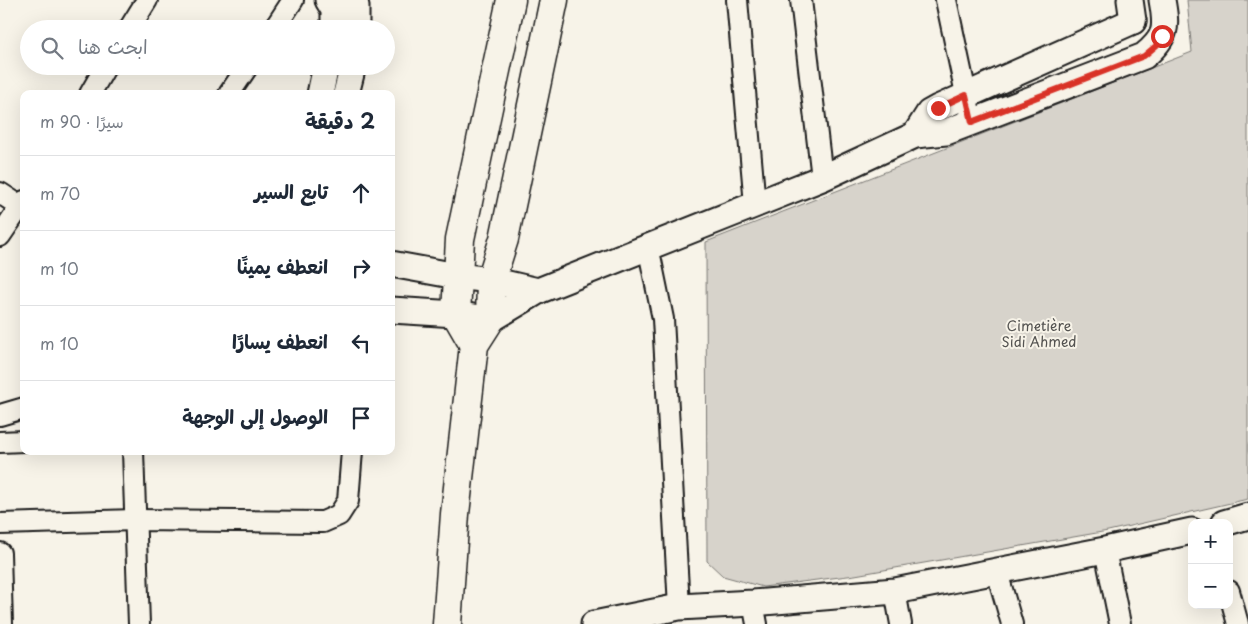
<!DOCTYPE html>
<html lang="ar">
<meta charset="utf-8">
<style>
body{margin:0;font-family:"Playpen Sans","Playpen Sans Arabic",sans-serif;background:#f2f2f3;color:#1f2937;direction:rtl}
.controls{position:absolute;right:15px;bottom:15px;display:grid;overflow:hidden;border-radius:10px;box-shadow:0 5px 20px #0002}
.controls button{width:45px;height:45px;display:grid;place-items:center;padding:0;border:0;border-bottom:1px solid #e0e1e3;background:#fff;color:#1f2937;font:25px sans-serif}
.stop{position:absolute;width:15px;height:15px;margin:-11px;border:4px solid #d93025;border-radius:50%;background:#fff}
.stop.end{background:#d93025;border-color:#fff;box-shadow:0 1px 5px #0008}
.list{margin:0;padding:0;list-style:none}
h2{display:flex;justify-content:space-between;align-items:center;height:65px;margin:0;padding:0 20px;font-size:21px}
h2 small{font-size:16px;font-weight:400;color:#747a83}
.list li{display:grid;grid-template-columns:32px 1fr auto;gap:15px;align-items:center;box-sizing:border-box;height:75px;padding:0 20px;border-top:1px solid #e0e1e3}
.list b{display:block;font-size:19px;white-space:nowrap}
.list em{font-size:16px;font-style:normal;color:#747a83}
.icon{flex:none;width:28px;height:28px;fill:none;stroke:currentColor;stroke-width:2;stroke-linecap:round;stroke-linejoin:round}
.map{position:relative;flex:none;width:1248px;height:624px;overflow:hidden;direction:ltr}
.search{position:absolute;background:#fff;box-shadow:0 5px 20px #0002;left:20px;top:20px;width:375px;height:55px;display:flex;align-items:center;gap:12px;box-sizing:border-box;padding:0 18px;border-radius:28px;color:#747a83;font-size:19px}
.panel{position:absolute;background:#fff;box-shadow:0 5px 20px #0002;left:20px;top:90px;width:375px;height:365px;border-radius:10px;direction:rtl}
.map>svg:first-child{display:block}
.green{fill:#d7d3cb;stroke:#7a7874}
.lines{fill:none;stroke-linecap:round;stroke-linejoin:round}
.minor-casing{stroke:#1c1c1c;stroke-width:24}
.tertiary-casing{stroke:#1c1c1c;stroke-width:29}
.primary-casing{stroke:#1c1c1c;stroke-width:31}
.minor{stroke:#f7f3e8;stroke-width:20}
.tertiary{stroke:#f7f3e8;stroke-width:25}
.primary{stroke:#f7f3e8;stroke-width:28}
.route{stroke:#d93025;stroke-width:6}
.labels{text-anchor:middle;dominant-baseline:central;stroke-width:4;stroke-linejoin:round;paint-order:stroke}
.park-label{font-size:14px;fill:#545351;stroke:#f7f3e8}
</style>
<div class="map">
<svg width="1248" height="624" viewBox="0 0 1248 624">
<rect width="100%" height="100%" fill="#f7f3e8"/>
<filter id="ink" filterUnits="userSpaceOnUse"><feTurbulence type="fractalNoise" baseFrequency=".02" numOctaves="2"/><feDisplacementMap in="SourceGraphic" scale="10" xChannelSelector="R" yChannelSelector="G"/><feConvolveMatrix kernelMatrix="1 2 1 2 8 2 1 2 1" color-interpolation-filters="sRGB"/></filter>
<g filter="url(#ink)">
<polygon class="green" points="1187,0 1248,0 1248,499 1108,531 855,575 763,587 723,576 707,561 706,242 1192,52"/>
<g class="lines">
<defs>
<g id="minor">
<polyline points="737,0 755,205"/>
<polyline points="801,0 822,178"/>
<polyline points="946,0 969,108"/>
<polyline points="129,29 147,0"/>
<polyline points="274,29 293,0"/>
<polyline points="90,94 106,66"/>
<polyline points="229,94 248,66"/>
<polyline points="0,193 20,206"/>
<polyline points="0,236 24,201"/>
<polyline points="648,246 663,319 679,607"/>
<polyline points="0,415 24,408"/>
<polyline points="0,442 24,441"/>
<polyline points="133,451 139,624"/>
<polyline points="0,524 135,520 323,522 339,515 348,501 352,451"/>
<polyline points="1105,550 1120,624"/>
<polyline points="0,553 2,624"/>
<polyline points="997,572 1012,624"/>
<polyline points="895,591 901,624"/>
<polyline points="1229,591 1238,624"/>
<polyline points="753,603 757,624"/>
</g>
<g id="tertiary">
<polyline points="328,0 334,10 334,29"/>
<polyline points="354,0 356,6 356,29"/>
<polyline points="1130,0 1133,21"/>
<polyline points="320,94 326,66"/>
<polyline points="346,94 353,66"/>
<polyline points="915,135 929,113 938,108 1133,21"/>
<polyline points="391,264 457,276 491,280 538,291"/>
<path d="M391 310 456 314 490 320 538 291 822 178 915 135 946 132 1144 56C1167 37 1167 28 1162 0"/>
<polyline points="1224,523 1248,516"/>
<polyline points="594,624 679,607 753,603 895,591 1105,550 1192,531"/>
</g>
<g id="primary">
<polyline points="474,345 456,314 460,239 511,0"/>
<polyline points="447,624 455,514 474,345 490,320 491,280 504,239 554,0"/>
</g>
</defs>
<use href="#minor" class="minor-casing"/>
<use href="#tertiary" class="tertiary-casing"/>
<use href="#primary" class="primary-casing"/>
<use href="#minor" class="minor"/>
<use href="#tertiary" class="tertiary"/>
<use href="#primary" class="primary"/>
</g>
</g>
<g class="lines" filter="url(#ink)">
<polyline class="route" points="938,108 966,95 972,122 1144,56 1157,45 1162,36"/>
</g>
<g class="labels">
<g class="park-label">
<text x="1039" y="325">Cimetière<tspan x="1039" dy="16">Sidi Ahmed</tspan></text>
</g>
</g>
</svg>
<div class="controls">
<button>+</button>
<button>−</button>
</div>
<div class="stop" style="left:1162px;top:36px"></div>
<div class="stop end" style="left:938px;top:108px"></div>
<div class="search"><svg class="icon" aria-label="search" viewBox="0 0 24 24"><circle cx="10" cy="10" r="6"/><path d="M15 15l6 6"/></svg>ابحث هنا</div>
<section class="panel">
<h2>2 دقيقة<small>سيرًا · 90 m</small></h2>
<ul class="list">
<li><svg class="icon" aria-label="ahead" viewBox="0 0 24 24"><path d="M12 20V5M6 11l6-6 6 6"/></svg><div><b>تابع السير</b></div><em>70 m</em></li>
<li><svg class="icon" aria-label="right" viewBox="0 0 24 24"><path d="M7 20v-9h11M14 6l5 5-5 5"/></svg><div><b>انعطف يمينًا</b></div><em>10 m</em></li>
<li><svg class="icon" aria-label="left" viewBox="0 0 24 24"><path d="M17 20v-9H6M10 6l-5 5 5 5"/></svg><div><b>انعطف يسارًا</b></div><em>10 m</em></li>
<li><svg class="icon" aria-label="arrive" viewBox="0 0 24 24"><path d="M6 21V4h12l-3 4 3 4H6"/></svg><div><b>الوصول إلى الوجهة</b></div></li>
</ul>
</section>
</div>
